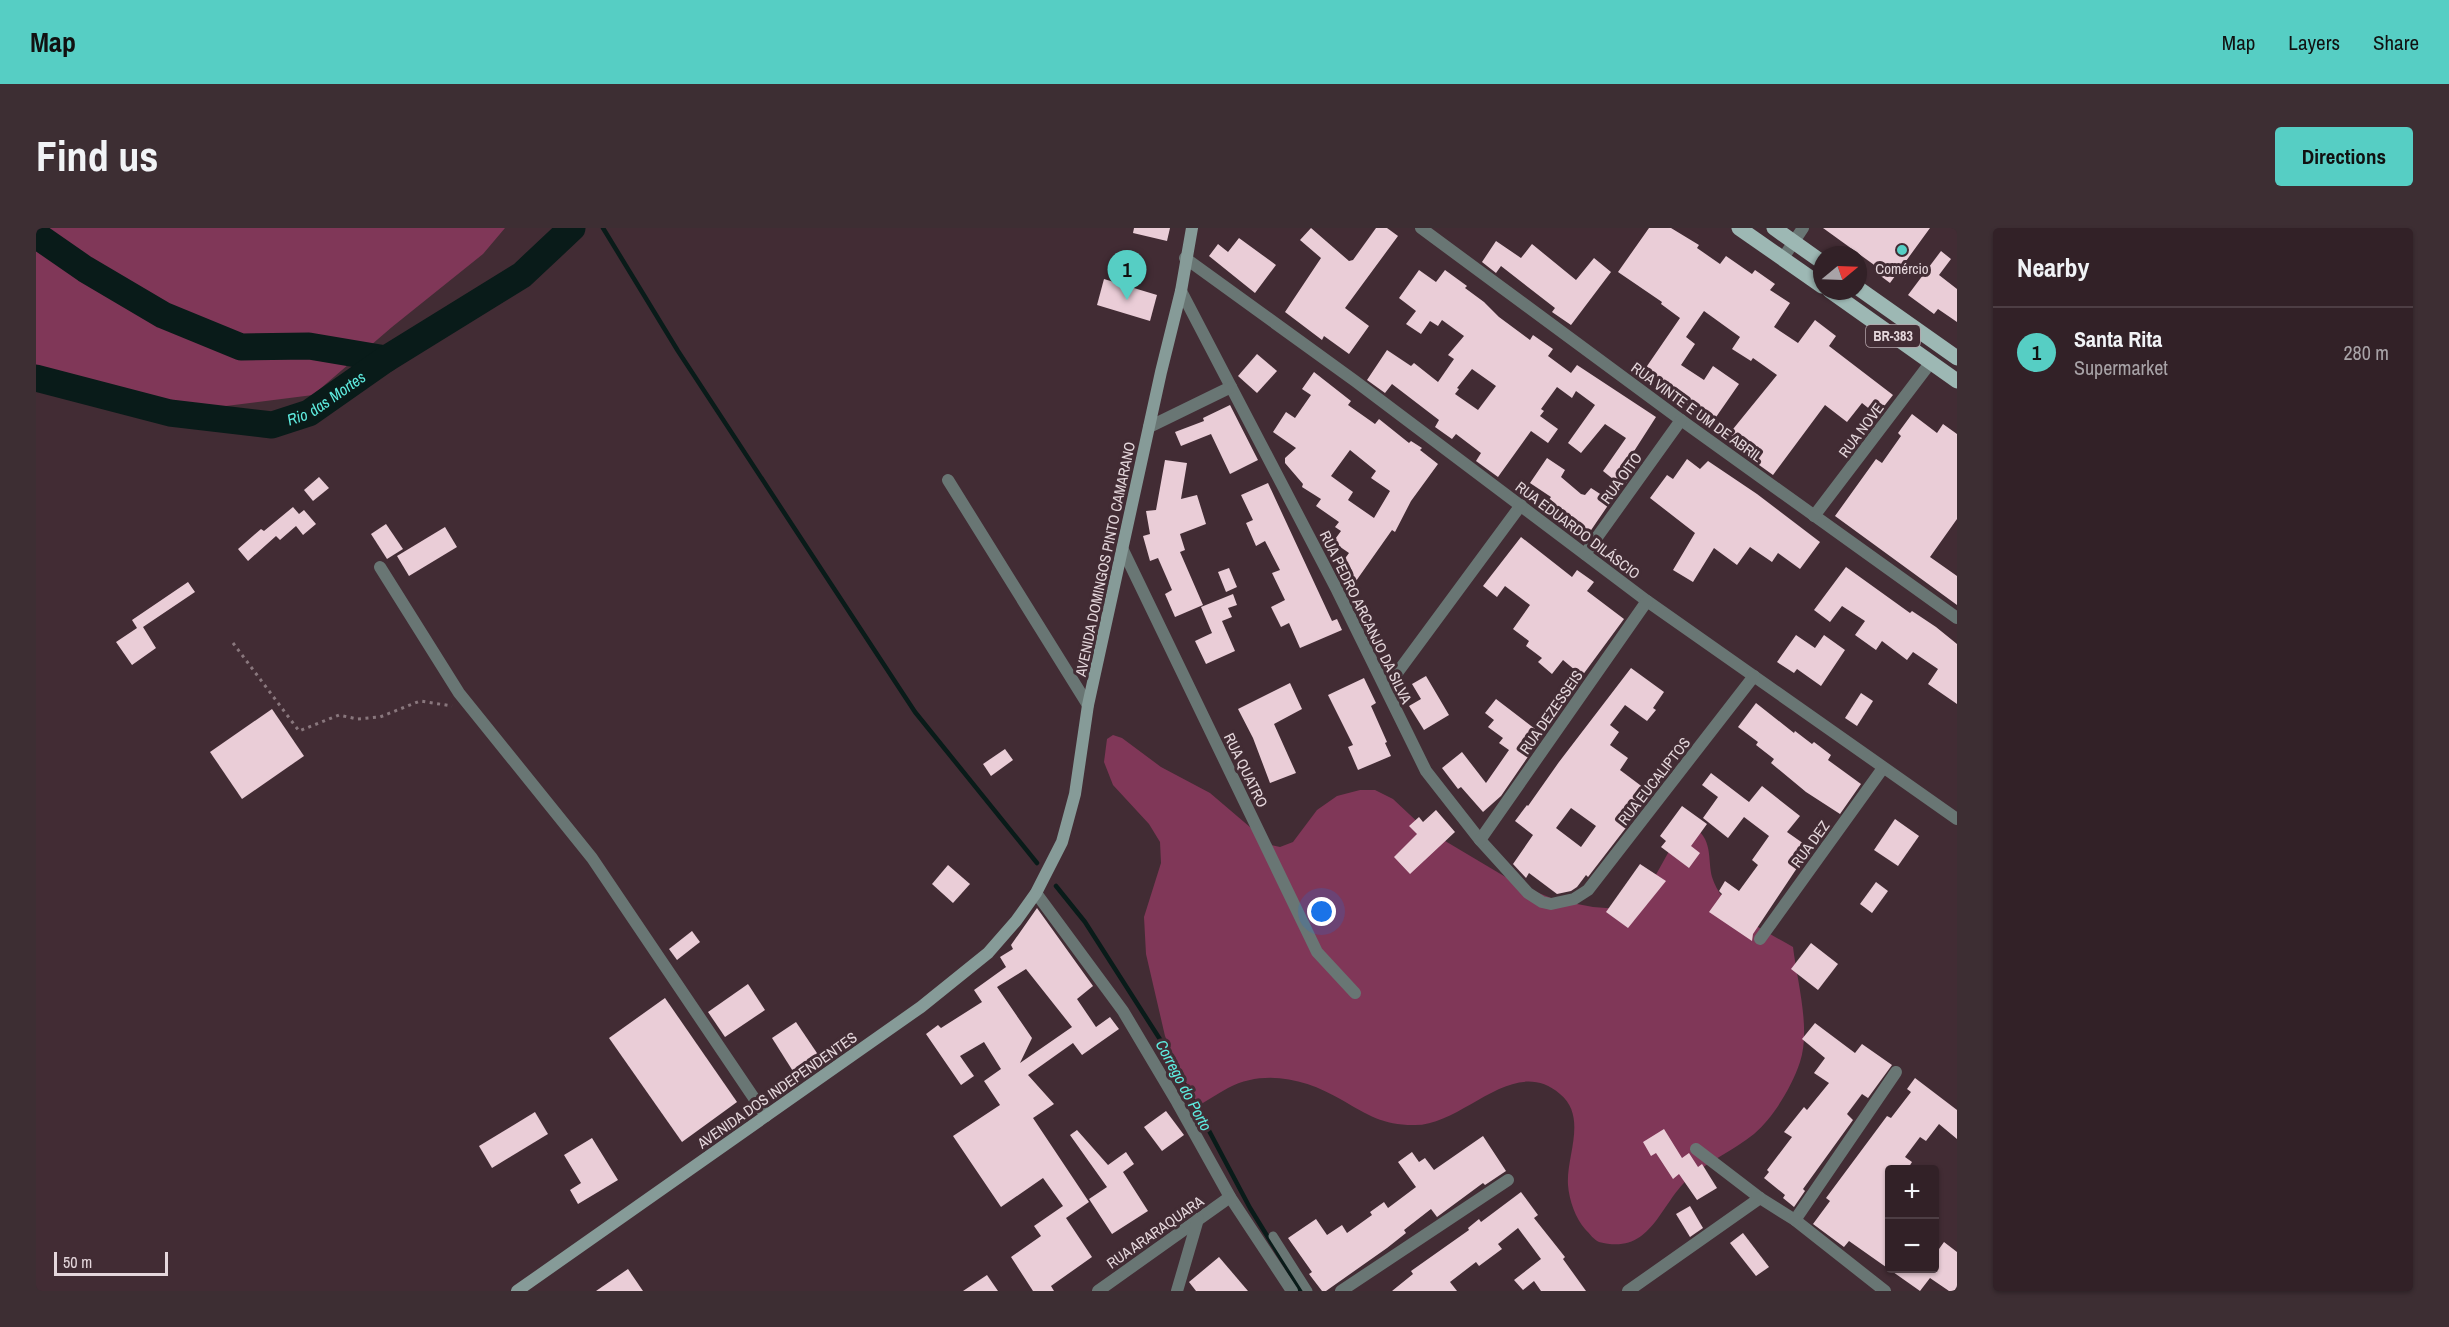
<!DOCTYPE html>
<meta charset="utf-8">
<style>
body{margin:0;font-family:"Archivo Narrow",sans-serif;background:#3d2e33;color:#f1f3f6}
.controls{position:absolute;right:18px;bottom:18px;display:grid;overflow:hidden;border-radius:6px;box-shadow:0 2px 4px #0004}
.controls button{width:54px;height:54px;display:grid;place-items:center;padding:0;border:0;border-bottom:2px solid #4d3e44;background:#322127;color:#f1f3f6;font:30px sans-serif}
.compass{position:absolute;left:1777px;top:18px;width:54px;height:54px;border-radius:50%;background:#322127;box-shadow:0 2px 4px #0004;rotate:71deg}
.scale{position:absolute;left:18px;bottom:15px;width:114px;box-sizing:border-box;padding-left:6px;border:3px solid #e5d7dc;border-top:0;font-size:16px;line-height:21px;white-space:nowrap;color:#e5d7dc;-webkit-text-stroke:4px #422c34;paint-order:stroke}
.you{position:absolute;left:1286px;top:684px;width:21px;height:21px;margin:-15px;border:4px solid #fff;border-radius:50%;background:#1a73e8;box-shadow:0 0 0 9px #1a73e833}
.badge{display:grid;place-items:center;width:39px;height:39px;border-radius:50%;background:#56cec4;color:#111;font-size:20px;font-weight:700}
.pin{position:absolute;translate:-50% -50px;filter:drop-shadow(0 2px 3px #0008)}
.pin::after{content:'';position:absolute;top:32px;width:21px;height:18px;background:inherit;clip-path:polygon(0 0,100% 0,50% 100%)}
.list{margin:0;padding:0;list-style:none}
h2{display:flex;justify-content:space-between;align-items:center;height:78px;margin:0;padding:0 24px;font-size:26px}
h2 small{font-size:20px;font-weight:400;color:#a8a3a7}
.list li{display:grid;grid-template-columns:39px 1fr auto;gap:18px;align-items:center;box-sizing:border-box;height:90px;padding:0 24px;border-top:2px solid #4d3e44}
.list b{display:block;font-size:22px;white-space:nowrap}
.list p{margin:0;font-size:20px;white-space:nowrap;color:#a8a3a7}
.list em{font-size:20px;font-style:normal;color:#a8a3a7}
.map{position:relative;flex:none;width:1921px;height:1063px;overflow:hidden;border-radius:6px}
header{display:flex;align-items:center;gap:36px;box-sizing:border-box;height:84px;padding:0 30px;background:#56cec4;color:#111}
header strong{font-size:28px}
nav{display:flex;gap:33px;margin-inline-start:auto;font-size:21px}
.intro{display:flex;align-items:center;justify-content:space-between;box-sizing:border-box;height:144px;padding:0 36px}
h1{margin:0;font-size:42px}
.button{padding:15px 27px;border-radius:6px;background:#56cec4;color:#111;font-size:21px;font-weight:700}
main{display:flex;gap:36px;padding:0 36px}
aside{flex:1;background:#322127;border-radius:6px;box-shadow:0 2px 4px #0004}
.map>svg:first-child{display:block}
.green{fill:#803758}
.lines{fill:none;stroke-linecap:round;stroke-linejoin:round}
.stream{stroke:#091b19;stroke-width:4.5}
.river{stroke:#091b19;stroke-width:27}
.building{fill:#eacdd7;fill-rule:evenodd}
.path{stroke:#89777d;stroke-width:3;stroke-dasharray:3 4.5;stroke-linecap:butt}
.service{stroke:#697674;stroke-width:9}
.minor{stroke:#697674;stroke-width:12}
.secondary{stroke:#869b98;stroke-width:12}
.primary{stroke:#9db8b4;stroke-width:15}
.poi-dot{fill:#56cec4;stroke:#422c34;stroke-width:2}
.labels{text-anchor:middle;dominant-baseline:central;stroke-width:6;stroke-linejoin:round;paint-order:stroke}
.shield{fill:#422c34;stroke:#b4a4aa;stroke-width:1.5}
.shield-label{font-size:14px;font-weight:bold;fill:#e5d7dc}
.poi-label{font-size:15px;fill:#e5d7dc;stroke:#422c34}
.street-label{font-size:15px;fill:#e5d7dc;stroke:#422c34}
.water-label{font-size:16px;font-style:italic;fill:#5eebdf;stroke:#422c34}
</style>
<header>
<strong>Map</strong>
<nav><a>Map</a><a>Layers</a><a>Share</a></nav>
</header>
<div class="intro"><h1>Find us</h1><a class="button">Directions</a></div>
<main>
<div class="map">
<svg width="1921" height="1063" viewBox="0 0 1921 1063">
<rect width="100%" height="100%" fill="#422c34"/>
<g class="green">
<polygon points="0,0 469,0 447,26 356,99 277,167 134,185 0,150"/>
<path d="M1077 507 1086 510 1125 539 1174 565 1235 617 1244 619 1257 614 1281 582 1301 568 1324 562H1339L1357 571 1389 601 1483 657 1520 672 1557 679 1583 681 1612 661 1637 616 1664 604C1676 617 1672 633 1676 649 1687 684 1728 702 1757 719 1761 753 1775 801 1764 834 1756 858 1738 889 1718 906 1698 922 1673 933 1654 949 1623 976 1616 1028 1563 1014 1558 1012 1554 1006 1549 1001 1540 991 1533 972 1532 957 1530 928 1552 889 1524 866 1476 825 1427 899 1377 897 1347 897 1332 887 1306 872 1272 852 1230 840 1192 860 1181 866 1170 873 1159 880L1129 808 1110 726 1108 689 1125 635 1124 614 1113 596 1077 557 1068 534 1071 511Z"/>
</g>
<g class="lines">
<g class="stream">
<polyline points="567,0 642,123 879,484 1001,635"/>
<polyline points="1020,658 1049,694 1127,816 1214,980 1265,1063"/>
</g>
<g class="river">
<polyline points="0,7 49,41 127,87 205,119 273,118 350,131"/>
<path id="s1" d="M0 150 134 185 236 197 273 185 350 131 486 47 536 0"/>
</g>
</g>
<g class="building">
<polygon points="1098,0 1134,0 1131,13 1097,5"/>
<polygon points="1275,0 1313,33 1317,32 1340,0 1351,0 1362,8 1309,80 1333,98 1313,126 1288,108 1286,112 1249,84 1285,30 1264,12"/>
<polygon points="1613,0 1635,0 1663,17 1661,20 1684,36 1690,28 1716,46 1719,42 1739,56 1734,62 1754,75 1738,99 1762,115 1779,92 1800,108 1793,118 1857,167 1841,187 1826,175 1811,194 1789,177 1737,247 1712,229 1715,224 1693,206 1741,147 1717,130 1715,133 1696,121 1704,109 1668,83 1650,109 1659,116 1645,137 1668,152 1677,138 1703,156 1678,192 1673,192 1651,176 1653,173 1609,141 1644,90 1625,76 1626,74 1582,44"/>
<polygon points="1787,0 1894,0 1854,55 1838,43 1841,39"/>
<polygon points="1203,10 1240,37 1219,65 1173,28 1182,16 1192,24"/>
<polygon points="1460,13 1485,30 1496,16 1540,52 1558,30 1575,44 1535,97 1516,84 1519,80 1465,38 1460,45 1446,34"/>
<polygon points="1905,23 1915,31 1903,47 1921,61 1921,94 1902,81 1898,86 1872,67"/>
<path d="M1383 42 1400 54 1409 42 1431 58 1429 60 1448 74 1463 89 1494 112 1497 107 1517 121 1512 128 1535 145 1541 137 1620 189 1593 231 1602 238 1587 259 1567 243 1590 210 1569 196 1545 225 1532 215 1559 177 1540 163 1536 170 1521 159 1505 181 1508 183 1504 188 1522 201 1512 215 1495 203 1462 249 1440 233 1445 225 1420 206 1416 211 1399 199 1403 192 1356 156 1349 165 1331 152 1351 122 1375 138 1378 135 1402 154 1418 131 1412 127 1428 108 1406 92 1402 98 1394 93 1385 106 1370 96 1380 83 1363 70ZM1436 141 1460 158 1442 182 1419 166 1423 161 1421 160Z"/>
<polygon points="1068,51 1121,67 1114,93 1061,77"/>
<polygon points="1221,126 1241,143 1221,165 1202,148"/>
<path d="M1278 144 1315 173 1312 177 1339 196 1343 191 1373 215 1375 213 1386 220 1384 222 1402 236 1375 273 1359 304 1356 302 1320 353 1302 340 1313 325 1297 314 1305 303 1299 299 1303 294 1280 278 1285 271 1266 259 1267 256 1249 235V230L1260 220 1237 204 1250 184 1259 190 1275 167 1266 161ZM1314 222 1340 243 1335 250 1354 263 1338 290 1312 272 1317 264 1295 248Z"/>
<polygon points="1194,177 1222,232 1194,246 1175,206 1145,218 1139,204 1168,193 1167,190"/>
<polygon points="1876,186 1901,205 1907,196 1921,206 1921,291 1894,329 1921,348 1921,377 1799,288 1840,231 1846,235 1865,208 1862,205"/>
<polygon points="1511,230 1529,242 1525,249 1545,266 1549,267 1555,260 1575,273 1549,311 1506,281 1515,269 1494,255"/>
<polygon points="1651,231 1664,241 1672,233 1721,266 1784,314 1764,341 1742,325 1736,334 1714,319 1701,337 1678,320 1657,354 1637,342 1659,305 1614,270 1631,247 1637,251"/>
<polygon points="1129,232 1151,235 1145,271 1161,267 1170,296 1144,306 1149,322 1144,324 1167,377 1139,389 1129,366 1136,362 1122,330 1114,333 1107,308 1114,306 1110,283 1120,282"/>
<polygon points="283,249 293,260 277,273 268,262"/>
<polygon points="1232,255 1296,393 1301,391 1306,402 1264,420 1253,395 1245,399 1235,379 1249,372 1236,345 1244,342 1229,313 1220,318 1210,295 1217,292 1205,267"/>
<polygon points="257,279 263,286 268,282 280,296 267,307 260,298 244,312 240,308 212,333 202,321 225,301 228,303"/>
<polygon points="350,296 367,321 351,331 335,306"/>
<polygon points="409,299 421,319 373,348 361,328"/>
<polygon points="1485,309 1536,349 1541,342 1558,354 1551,363 1588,391 1546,448 1527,432 1516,446 1502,434 1506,430 1490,418 1493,413 1477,401 1494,377 1469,358 1461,369 1447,358"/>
<polygon points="1810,339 1874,385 1876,383 1900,399 1921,416 1921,476 1892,456 1902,441 1877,424 1871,432 1846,413 1840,422 1819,407 1829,393 1806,378 1794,394 1778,382"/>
<polygon points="1193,340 1201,359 1190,364 1182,344"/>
<polygon points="152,354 159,364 107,399 120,420 96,437 80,414 101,400 96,392"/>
<polygon points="1197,366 1201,377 1192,380 1196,389 1186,393 1199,423 1170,436 1159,413 1176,405 1165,379"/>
<polygon points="1760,407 1779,420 1788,407 1809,422 1785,458 1761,441 1758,445 1741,434"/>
<path d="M1595 440 1628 464 1617 480 1620 482 1611 493 1589 477 1574 497 1583 504 1574 517 1592 530 1584 542 1616 566 1552 649 1550 647 1541 659 1535 663 1521 666 1493 645 1490 650 1477 636 1497 607 1479 593 1491 577 1492 578 1523 534ZM1535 580 1560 598 1545 619 1520 600Z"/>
<polygon points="1390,448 1413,487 1388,502 1373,478 1385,471 1376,456"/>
<polygon points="1328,450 1340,475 1335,478 1351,514 1349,515 1355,528 1322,542 1312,519 1317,517 1292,467"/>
<polygon points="1254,455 1266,481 1238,496 1260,545 1234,555 1217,510 1202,481"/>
<polygon points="1825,465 1837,473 1821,498 1809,490"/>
<polygon points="1460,471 1507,507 1465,568 1447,584 1425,559 1422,561 1406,540 1426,524 1450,555 1473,522 1463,515 1467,510 1452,499 1458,492 1449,485"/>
<polygon points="1720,475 1758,505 1759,503 1776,516 1778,514 1795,527 1792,532 1825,556 1804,586 1770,564 1735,535 1738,531 1720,517 1722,514 1702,499"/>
<polygon points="236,481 268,528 206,571 174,524"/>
<polygon points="969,521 977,532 955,548 947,536"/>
<polygon points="1675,545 1713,574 1726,558 1764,588 1751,604 1771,618 1758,637 1761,640 1717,706 1716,713 1673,684 1686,666 1683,663 1689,653 1703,663 1722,637 1716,632 1733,608 1708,589 1692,610 1667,590 1682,569 1666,557"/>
<polygon points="1646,578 1671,596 1655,618 1664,625 1653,640 1625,619 1630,613 1624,608"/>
<polygon points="1400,582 1419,604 1374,646 1358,629 1381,606 1373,598 1383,589 1387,594"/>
<polygon points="1859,591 1883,608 1862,638 1838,622"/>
<polygon points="1604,636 1630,653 1592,700 1570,684"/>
<polygon points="912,637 934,656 917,675 896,656"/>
<polygon points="1840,654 1852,663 1836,685 1824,676"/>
<path d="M1001 680 1057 758 1041 771 1060 799 1074 789 1083 801 1046 827 1037 815 992 847 1018 876 997 890 1053 974 1030 990 1056 1029 1015 1058 1018 1063H997L975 1029 1005 1008 998 998 1027 978 1007 950 965 979 917 908 964 877 948 853 965 841 948 814 924 828 938 848 925 857 890 806 902 797 905 800 946 774 938 762 970 739 964 729 977 721 975 717ZM990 741 1036 799 984 835 996 810 961 759Z"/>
<polygon points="656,703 664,714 641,732 633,721"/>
<polygon points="1775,715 1802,736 1782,762 1755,741"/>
<polygon points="712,756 729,782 689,809 672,784"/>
<polygon points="629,770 701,874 646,914 573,810"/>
<polygon points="760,794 785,831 760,848 736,810"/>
<polygon points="1779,795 1819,825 1826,816 1856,837 1832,870 1826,866 1811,886 1817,892 1767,961 1769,963 1758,979 1747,970 1749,967 1728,950 1733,944 1731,942 1756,909 1748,904 1768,879 1771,882 1793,855 1778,845 1789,830 1766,811"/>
<polygon points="1879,850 1921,882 1921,911 1903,896 1890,913 1884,909 1869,929 1876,934 1871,942 1854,942 1854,1041 1899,1041 1899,1018 1903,1021 1908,1014 1921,1024 1921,1063 1913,1063 1894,1050 1884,1063 1813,1013 1808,1019 1777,996 1794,973 1790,970 1851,888 1855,890 1875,864 1871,861"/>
<polygon points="1130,883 1148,907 1126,923 1108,899"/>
<polygon points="499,884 512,906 456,940 443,918"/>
<polygon points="1628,901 1646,930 1653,925 1662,939 1666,936 1681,960 1661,972 1643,946 1637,951 1620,925 1615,928 1607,914"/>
<polygon points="1041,902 1072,937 1090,924 1098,936 1087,944 1112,983 1076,1006 1053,971 1071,959 1034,907"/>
<polygon points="1447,908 1470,943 1449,957 1447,955 1401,989 1395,981 1368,1002 1370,1005 1351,1020 1290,1063 1286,1063 1273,1046 1276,1044 1252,1010 1280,991 1291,1007 1306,997 1311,1005 1336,987 1334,984 1348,974 1352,980 1380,959 1362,934 1376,924 1383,934 1389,930 1398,942"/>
<polygon points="556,910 582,952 542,976 534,962 545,955 528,927"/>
<polygon points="1485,964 1502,987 1498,990 1529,1029 1527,1031 1550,1063 1505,1063 1498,1053 1487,1062 1478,1052 1505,1031 1482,1000 1462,1016 1466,1021 1443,1038 1440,1034 1414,1054 1421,1063 1356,1063 1377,1046 1375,1043 1433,1002 1432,1000 1443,991 1445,994"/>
<polygon points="1654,978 1667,1000 1654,1009 1640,986"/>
<polygon points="1707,1005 1733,1039 1720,1048 1694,1015"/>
<polygon points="1183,1029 1212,1063 1160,1063 1153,1054"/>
<polygon points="592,1041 607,1063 560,1063"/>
<polygon points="951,1047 962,1063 927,1063"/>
</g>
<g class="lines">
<polyline class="path" points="197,415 263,503 303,487 321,491 344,489 384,473 416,478"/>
<polyline class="service" points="1237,1008 1272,1063"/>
<g class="minor">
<polyline points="1385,0 1645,192 1921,390"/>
<polyline points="1149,30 1319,153 1611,373 1921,591"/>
<polyline points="1747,30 1767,0"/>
<polyline points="1145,63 1301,362 1390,543 1444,612 1492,665 1506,674 1515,676 1538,671 1552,662 1718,448"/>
<polyline points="1113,199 1195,159"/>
<polyline points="912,252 1052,477"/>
<polyline points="1778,288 1895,134"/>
<polyline points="1087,322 1281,724 1319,765"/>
<polyline points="1549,326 1645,192"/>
<polyline points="344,339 423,465 556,630 730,888"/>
<polyline points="1350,460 1485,277"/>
<polyline points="1444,612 1611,373"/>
<polyline points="1000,665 1087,783 1141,874 1194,969 1256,1063"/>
<polyline points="1724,711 1847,540"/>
<polyline points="1660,921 1724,970 1759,992 1849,1063"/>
<polyline points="1759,992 1860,844"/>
<polyline points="1062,1063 1194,969"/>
<polyline points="1141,1063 1162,991"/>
<polyline points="1305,1063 1472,952"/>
<polyline points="1592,1063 1724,970"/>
</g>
<polyline class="secondary" points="481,1063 885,779 952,725 980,693 1000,665 1026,614 1039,566 1052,477 1125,144 1145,63 1156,0"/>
<g class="primary">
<polyline points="1703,0 1786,58"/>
<polyline points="1738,0 1786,34"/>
<polyline points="1822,60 1921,130"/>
<polyline points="1794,63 1921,153"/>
</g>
</g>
<circle class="poi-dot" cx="1866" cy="22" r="6"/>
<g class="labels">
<rect class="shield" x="1830" y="97" width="54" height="22" rx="4.5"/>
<g class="shield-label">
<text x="1857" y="108">BR-383</text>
</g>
<g class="poi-label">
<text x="1866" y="40">Comércio</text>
</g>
<g class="street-label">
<text transform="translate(1661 184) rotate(36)">RUA VINTE E UM DE ABRIL</text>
<text transform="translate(1825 202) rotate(-53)">RUA NOVE</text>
<text transform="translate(1585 250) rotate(-54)">RUA OITO</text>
<text transform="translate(1542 302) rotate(37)">RUA EDUARDO DILÁSCIO</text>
<text transform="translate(1069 331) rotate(-78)">AVENIDA DOMINGOS PINTO CAMARANO</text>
<text transform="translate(1330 389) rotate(64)">RUA PEDRO ARCANJO DA SILVA</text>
<text transform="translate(1515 484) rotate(-55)">RUA DEZESSEIS</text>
<text transform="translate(1210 542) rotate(64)">RUA QUATRO</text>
<text transform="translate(1618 553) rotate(-52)">RUA EUCALIPTOS</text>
<text transform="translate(1774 616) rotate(-54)">RUA DEZ</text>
<text transform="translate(741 862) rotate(-35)">AVENIDA DOS INDEPENDENTES</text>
<text transform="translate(1119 1004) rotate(-35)">RUA ARARAQUARA</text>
</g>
<g class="water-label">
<text stroke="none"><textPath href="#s1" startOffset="302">Rio das Mortes</textPath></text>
<text transform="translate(1148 857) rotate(62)">Corrego do Porto</text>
</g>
</g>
</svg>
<div class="controls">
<button>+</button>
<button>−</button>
</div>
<svg class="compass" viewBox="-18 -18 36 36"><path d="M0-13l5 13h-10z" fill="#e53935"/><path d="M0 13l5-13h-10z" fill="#a8a3a7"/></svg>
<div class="scale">50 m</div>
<div class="you"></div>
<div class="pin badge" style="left:1091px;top:72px">1</div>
</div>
<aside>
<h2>Nearby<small></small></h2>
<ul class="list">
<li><span class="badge">1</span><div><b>Santa Rita</b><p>Supermarket</p></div><em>280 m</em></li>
</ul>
</aside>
</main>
